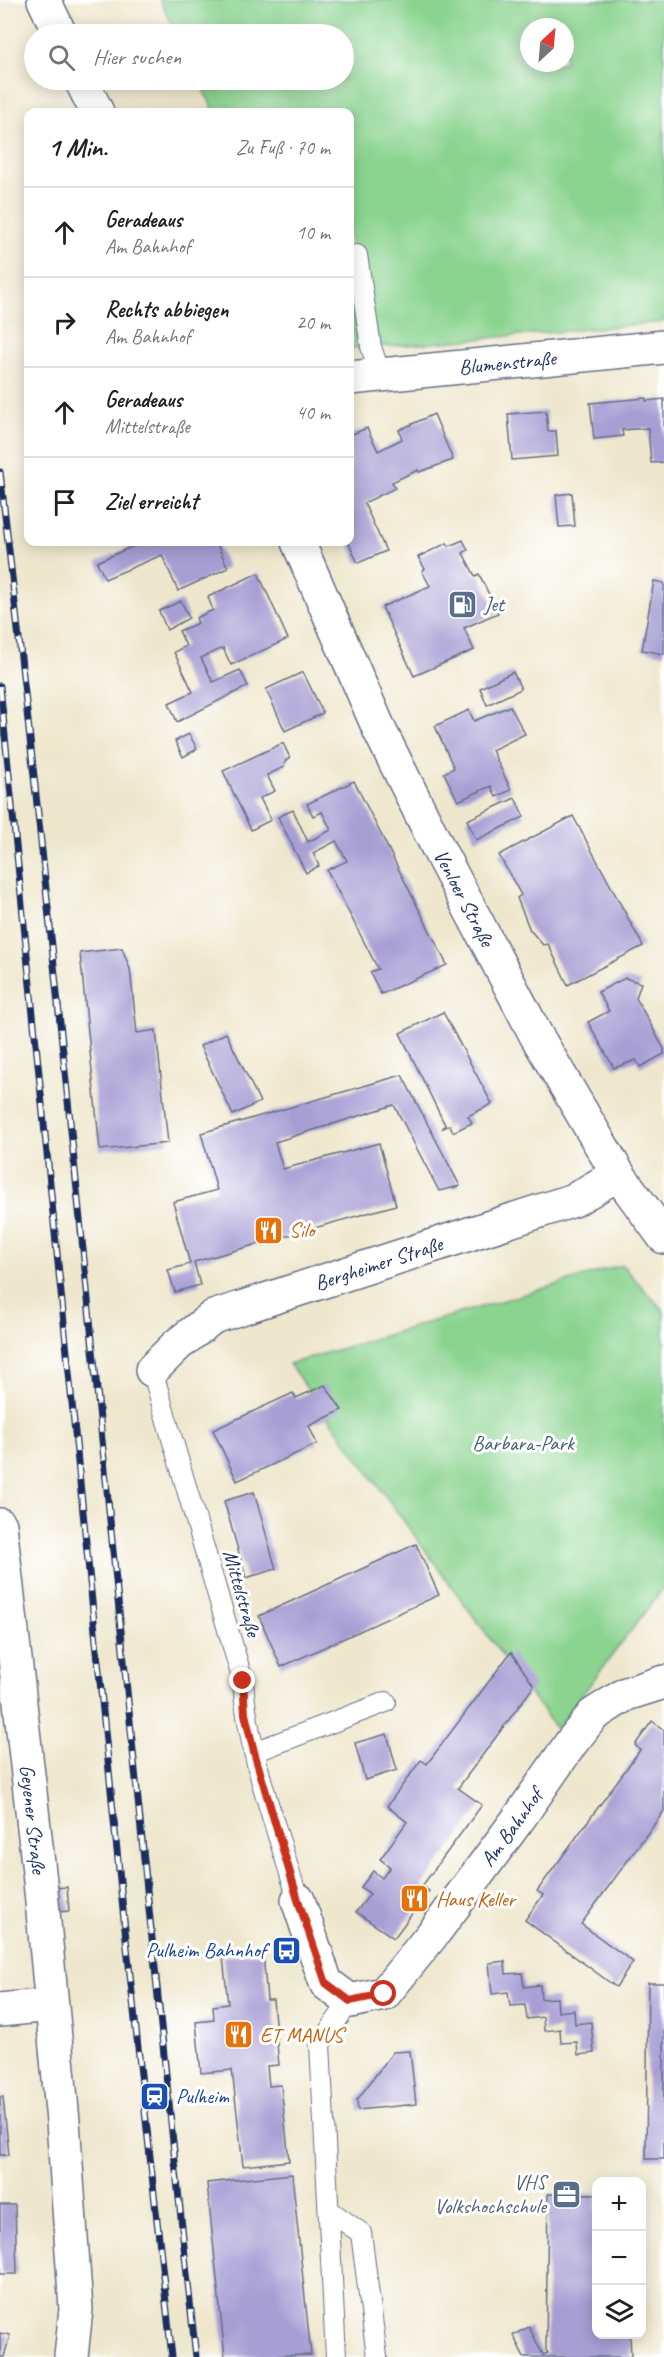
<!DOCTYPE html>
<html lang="de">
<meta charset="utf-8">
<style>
body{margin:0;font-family:Caveat,sans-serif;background:#f2f2f2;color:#202124}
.controls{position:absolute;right:18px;bottom:18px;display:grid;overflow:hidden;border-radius:12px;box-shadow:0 3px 15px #0003}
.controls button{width:54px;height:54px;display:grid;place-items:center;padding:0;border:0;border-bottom:2px solid #e0e0e0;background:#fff;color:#202124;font:30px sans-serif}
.compass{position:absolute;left:520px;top:18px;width:54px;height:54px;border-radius:50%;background:#fff;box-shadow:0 3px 15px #0003;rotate:26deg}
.stop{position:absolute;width:18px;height:18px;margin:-14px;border:4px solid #c8321e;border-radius:50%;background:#fff}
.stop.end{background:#c8321e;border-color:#fff;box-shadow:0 2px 6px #0008}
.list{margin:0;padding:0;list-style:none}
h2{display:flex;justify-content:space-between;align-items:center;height:78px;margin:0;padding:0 24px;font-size:26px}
h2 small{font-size:20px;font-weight:400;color:#757577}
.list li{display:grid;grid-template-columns:39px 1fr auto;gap:18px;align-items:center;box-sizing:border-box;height:90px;padding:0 24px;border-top:2px solid #e0e0e0}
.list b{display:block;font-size:22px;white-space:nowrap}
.list p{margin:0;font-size:20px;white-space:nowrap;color:#757577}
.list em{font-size:20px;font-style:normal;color:#757577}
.icon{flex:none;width:33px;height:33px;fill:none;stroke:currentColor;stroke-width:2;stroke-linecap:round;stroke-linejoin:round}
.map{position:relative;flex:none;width:664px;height:2357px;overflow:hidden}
.search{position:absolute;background:#fff;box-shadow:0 3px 15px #0003;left:24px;top:24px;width:330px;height:66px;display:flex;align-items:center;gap:15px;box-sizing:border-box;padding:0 21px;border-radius:33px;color:#757577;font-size:22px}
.panel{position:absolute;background:#fff;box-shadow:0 3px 15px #0003;left:24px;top:108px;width:330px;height:438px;border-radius:12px}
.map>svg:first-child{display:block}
.green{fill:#8bd490;stroke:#538277;stroke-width:1.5;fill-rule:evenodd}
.building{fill:#a79ed4}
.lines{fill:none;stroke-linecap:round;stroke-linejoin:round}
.service-casing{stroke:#656f85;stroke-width:22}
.minor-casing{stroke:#656f85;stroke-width:36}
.tertiary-casing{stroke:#656f85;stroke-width:36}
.service{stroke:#fff;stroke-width:20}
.minor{stroke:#fff;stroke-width:33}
.tertiary{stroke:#fff;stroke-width:33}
.rail-casing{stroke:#1b2f5e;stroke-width:7}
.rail{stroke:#fff;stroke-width:4.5;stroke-dasharray:14;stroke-linecap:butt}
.route{stroke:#c8321e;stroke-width:8}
.labels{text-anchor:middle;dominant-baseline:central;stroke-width:6;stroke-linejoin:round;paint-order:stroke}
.street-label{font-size:21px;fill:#1b2f5e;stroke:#fff}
.service-label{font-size:21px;fill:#4e5e75;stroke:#fff;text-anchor:start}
.food-label{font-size:21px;fill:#c56008;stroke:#fff;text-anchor:start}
.park-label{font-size:21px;fill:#3d616d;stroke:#fff}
.transit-label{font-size:21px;fill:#164399;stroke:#fff;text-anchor:end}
</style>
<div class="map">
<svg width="664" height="2357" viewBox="0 0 664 2357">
<rect width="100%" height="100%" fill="#fff"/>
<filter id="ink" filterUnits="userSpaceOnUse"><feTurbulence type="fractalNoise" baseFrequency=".0167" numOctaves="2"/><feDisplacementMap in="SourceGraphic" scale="12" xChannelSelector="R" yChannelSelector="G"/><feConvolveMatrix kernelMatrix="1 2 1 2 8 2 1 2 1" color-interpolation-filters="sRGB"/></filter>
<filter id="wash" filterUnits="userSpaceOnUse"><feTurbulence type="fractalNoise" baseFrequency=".008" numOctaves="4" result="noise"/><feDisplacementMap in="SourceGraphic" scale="24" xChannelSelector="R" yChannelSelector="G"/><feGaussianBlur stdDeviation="1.35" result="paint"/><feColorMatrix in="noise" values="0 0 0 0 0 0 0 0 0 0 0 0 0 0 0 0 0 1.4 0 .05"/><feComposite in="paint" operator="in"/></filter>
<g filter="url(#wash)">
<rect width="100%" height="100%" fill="#efe7cd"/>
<g class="green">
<path d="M160 0H664V322L422 344 350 348V112H215L198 80H344V34H176ZM529 27H565V63H529Z"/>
<polygon points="622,1265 664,1311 664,1587 556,1729 289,1364"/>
</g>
<g id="blocks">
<g class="building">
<polygon points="646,398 646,401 664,399 664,462 651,463 648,428 622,430 623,436 594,439 590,403"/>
<polygon points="546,411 548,431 556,431 558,456 512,460 508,414"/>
<polygon points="434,414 453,460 419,472 418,470 392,482 395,488 364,503 386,551 358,563 348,542 350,503 352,502 350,496 350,435 367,428 378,451 402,439 399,430"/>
<polygon points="572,493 575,526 559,527 556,495"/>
<polygon points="463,540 468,550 463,553 475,576 479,574 498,613 464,628 474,650 414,676 382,607 430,586 422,571 425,569 418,557 447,543 449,546"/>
<polygon points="156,542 216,542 228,568 178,591 162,555 105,579 97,562 138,544 157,544"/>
<polygon points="258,573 288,639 231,665 223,648 201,658 213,682 240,670 248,686 177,722 169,703 193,692 174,652 186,646 179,631 198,623 196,618 213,610 208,597"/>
<polygon points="654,581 664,583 664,654 642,650"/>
<polygon points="181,601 189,618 167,630 159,611"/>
<polygon points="303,672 323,713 285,731 266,689"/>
<polygon points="513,672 521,689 487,705 480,688"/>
<polygon points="510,706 525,734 492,750 511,790 496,797 491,786 458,801 444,773 454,768 435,726 469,710 474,721"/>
<polygon points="189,734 197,749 183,757 175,741"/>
<polygon points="283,743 290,758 286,760 284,767 267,775 275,791 260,798 271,820 251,830 223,771"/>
<polygon points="354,781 447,965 381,994 370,972 378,969 327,870 347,861 336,841 313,853 319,866 306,873 278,817 293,810 308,842 331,830 322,812 313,816 307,804"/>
<polygon points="515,798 524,817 476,840 467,820"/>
<polygon points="573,816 643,946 568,985 548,944 543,945 530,930 517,898 521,895 499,855"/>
<polygon points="122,948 130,969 137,1033 156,1030 168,1143 100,1150 80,953"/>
<polygon points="625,978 641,983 636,998 664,1049 664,1054 640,1067 636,1060 614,1068 588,1022 609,1011 598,992"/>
<polygon points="443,1012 492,1104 468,1116 472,1123 453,1132 450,1125 443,1128 445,1125 400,1033"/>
<polygon points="226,1033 260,1102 233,1115 200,1046"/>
<polygon points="402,1075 460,1186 439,1191 394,1105 275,1142 283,1169 379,1143 396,1205 194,1262 200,1285 175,1292 168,1270 190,1264 173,1202 217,1190 201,1133"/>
<polygon points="325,1385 342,1410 309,1426 317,1444 237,1481 213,1430 293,1393 296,1398"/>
<polygon points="254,1492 276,1569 246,1578 224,1501"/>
<polygon points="416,1544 439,1595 281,1667 259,1616"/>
<polygon points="511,1652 534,1686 458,1788 482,1805 422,1886 429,1891 394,1938 356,1912 370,1894 361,1887 373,1871 382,1878 390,1867 380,1859 407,1822 387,1806 421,1760 427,1764"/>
<polygon points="652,1721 664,1730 664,1811 581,1924 633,1962 616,1987 525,1920 543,1895 537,1891 640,1750 635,1745"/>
<polygon points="387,1734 397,1770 365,1780 355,1743"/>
<polygon points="67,1887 69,1911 57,1912 55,1888"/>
<polygon points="263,1952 267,2000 273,2000 279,2065 267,2066 269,2086 281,2085 289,2161 243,2166 232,2070 201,2073 196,2022 214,2020 213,2006 228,2004 223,1957"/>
<polygon points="505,1961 506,1974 522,1973 524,1987 540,1985 541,1999 557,1998 558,2012 574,2010 575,2024 591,2022 594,2053 578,2055 577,2042 561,2043 560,2029 544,2031 543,2017 527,2019 525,2005 510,2006 508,1992 492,1994 489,1963"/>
<polygon points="648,1983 664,1983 664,2159 646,2159"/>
<polygon points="410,2051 416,2104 358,2110 357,2100 393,2052"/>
<polygon points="0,2097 3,2097 9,2155 0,2155"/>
<polygon points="292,2174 311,2355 225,2357 207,2183"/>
<polygon points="548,2194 596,2194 596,2334 630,2334 631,2357 524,2357 513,2335 529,2327 543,2355 548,2353 546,2350"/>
<polygon points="0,2205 15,2205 17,2274 0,2274"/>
<polygon points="0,2333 10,2335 4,2357 0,2357"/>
</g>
</g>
</g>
<g filter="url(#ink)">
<use href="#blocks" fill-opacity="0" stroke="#656f85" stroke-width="1.5"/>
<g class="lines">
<defs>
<g id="service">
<polyline points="357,255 371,347 380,374"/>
<path d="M152 1370 243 1681C248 1756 277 1828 298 1900"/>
<polyline points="254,1752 386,1702"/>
<polyline points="330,2211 361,2233 377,2357"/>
<polyline points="336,2357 320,2044 350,2001"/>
</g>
<g id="minor">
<path id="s1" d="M350 378 664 347"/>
<path id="s2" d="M152 1370 177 1345 213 1317 574 1200 618 1174"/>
<path id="s3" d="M298 1900 326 1983 350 2001 384 1994 436 1930 519 1818 571 1743 593 1715 626 1694 664 1682"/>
<polyline points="0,2010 50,2005"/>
</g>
<g id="tertiary">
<polyline points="44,0 60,34"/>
<polyline points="81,80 97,112"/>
<path id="s4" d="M298 542 380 731 441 854 536 1035 618 1174 664 1237"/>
<path id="s5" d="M0 1525 40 1881 63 2121 76 2309 71 2357"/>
</g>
</defs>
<use href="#service" class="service-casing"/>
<use href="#minor" class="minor-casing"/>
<use href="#tertiary" class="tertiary-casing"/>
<use href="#service" class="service"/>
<use href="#minor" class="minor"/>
<use href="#tertiary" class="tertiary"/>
<defs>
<g id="rail">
<path d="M0 472C73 1100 127 1729 196 2357"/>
<polyline points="0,686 124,1920 172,2357"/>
</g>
</defs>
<use href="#rail" class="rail-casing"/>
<use href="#rail" class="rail"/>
</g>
</g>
<g class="lines" filter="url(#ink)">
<polyline class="route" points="243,1681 245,1714 254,1752 298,1900 326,1983 350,2001 384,1994"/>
</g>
<defs>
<symbol id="fuel-square" viewBox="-11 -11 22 22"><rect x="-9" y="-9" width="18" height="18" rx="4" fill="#5c6f8a" stroke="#fff"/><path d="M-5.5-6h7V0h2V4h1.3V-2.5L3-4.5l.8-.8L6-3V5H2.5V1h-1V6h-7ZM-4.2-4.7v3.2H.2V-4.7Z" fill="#fff"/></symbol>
<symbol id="restaurant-square" viewBox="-11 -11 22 22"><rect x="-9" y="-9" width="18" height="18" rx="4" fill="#e8710a" stroke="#fff"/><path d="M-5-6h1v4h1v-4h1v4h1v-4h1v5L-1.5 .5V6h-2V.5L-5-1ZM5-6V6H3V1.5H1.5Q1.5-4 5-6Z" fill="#fff"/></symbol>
<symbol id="bus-square" viewBox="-11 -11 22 22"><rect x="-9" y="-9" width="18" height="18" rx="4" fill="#1a4fb4" stroke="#fff"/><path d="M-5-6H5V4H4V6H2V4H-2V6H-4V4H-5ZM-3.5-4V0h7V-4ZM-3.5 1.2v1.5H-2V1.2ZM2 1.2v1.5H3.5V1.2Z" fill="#fff"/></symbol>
<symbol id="station-square" viewBox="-11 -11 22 22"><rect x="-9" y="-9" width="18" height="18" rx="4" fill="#1a4fb4" stroke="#fff"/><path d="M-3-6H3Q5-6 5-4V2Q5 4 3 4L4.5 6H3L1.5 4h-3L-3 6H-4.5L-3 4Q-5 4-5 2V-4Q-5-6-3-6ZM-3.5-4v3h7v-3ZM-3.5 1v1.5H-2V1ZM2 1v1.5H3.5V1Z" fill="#fff"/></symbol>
<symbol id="office-square" viewBox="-11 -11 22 22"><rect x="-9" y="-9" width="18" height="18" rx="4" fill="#5c6f8a" stroke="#fff"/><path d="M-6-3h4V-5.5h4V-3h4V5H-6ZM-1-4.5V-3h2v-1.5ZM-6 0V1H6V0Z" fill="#fff"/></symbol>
</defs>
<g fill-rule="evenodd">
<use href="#fuel-square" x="446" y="588" width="33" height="33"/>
<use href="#restaurant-square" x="252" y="1214" width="33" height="33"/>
<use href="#restaurant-square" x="398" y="1882" width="33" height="33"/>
<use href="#bus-square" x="270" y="1934" width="33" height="33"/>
<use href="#restaurant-square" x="222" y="2018" width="33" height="33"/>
<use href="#station-square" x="138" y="2080" width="33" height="33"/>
<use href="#office-square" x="550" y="2178" width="33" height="33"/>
</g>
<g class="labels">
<g class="street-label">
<text stroke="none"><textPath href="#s1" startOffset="158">Blumenstraße</textPath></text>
<text stroke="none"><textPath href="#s4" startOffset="393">Venloer Straße</textPath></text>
<text stroke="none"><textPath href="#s2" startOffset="255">Bergheimer Straße</textPath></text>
<text transform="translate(242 1593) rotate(74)">Mittelstraße</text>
<text stroke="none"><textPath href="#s5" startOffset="296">Geyener Straße</textPath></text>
<text stroke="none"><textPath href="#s3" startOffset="362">Am Bahnhof</textPath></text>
</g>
<g class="service-label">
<text x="484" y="604">Jet</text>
<text x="546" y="2182" text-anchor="end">VHS<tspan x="546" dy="24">Volkshochschule</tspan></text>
</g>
<g class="food-label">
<text x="289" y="1230">Silo</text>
<text x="436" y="1899">Haus Keller</text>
<text x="260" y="2035">ET MANUS</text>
</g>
<g class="park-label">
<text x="523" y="1443">Barbara-Park</text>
</g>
<g class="transit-label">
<text x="266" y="1950">Pulheim Bahnhof</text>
<text x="176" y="2096" text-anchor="start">Pulheim</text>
</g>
</g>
</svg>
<div class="controls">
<button>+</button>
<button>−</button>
<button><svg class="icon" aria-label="layers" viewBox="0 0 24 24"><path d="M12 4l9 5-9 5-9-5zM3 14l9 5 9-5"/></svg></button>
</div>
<svg class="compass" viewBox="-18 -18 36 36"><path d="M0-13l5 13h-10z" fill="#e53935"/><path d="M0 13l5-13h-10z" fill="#757577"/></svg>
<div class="stop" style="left:384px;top:1994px"></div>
<div class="stop end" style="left:243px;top:1681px"></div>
<div class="search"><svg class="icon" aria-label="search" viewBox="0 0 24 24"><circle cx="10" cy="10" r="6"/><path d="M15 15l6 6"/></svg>Hier suchen</div>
<section class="panel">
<h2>1 Min.<small>Zu Fuß · 70 m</small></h2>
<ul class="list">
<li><svg class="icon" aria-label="ahead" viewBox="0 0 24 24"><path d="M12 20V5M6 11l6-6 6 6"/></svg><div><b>Geradeaus</b><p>Am Bahnhof</p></div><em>10 m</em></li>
<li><svg class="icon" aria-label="right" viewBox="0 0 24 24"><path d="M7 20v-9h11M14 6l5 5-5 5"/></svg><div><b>Rechts abbiegen</b><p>Am Bahnhof</p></div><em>20 m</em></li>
<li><svg class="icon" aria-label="ahead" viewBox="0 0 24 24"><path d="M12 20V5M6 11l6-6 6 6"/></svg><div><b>Geradeaus</b><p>Mittelstraße</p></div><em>40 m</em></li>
<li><svg class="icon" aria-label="arrive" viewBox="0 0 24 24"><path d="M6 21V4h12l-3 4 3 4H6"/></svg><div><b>Ziel erreicht</b></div></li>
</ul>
</section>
</div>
